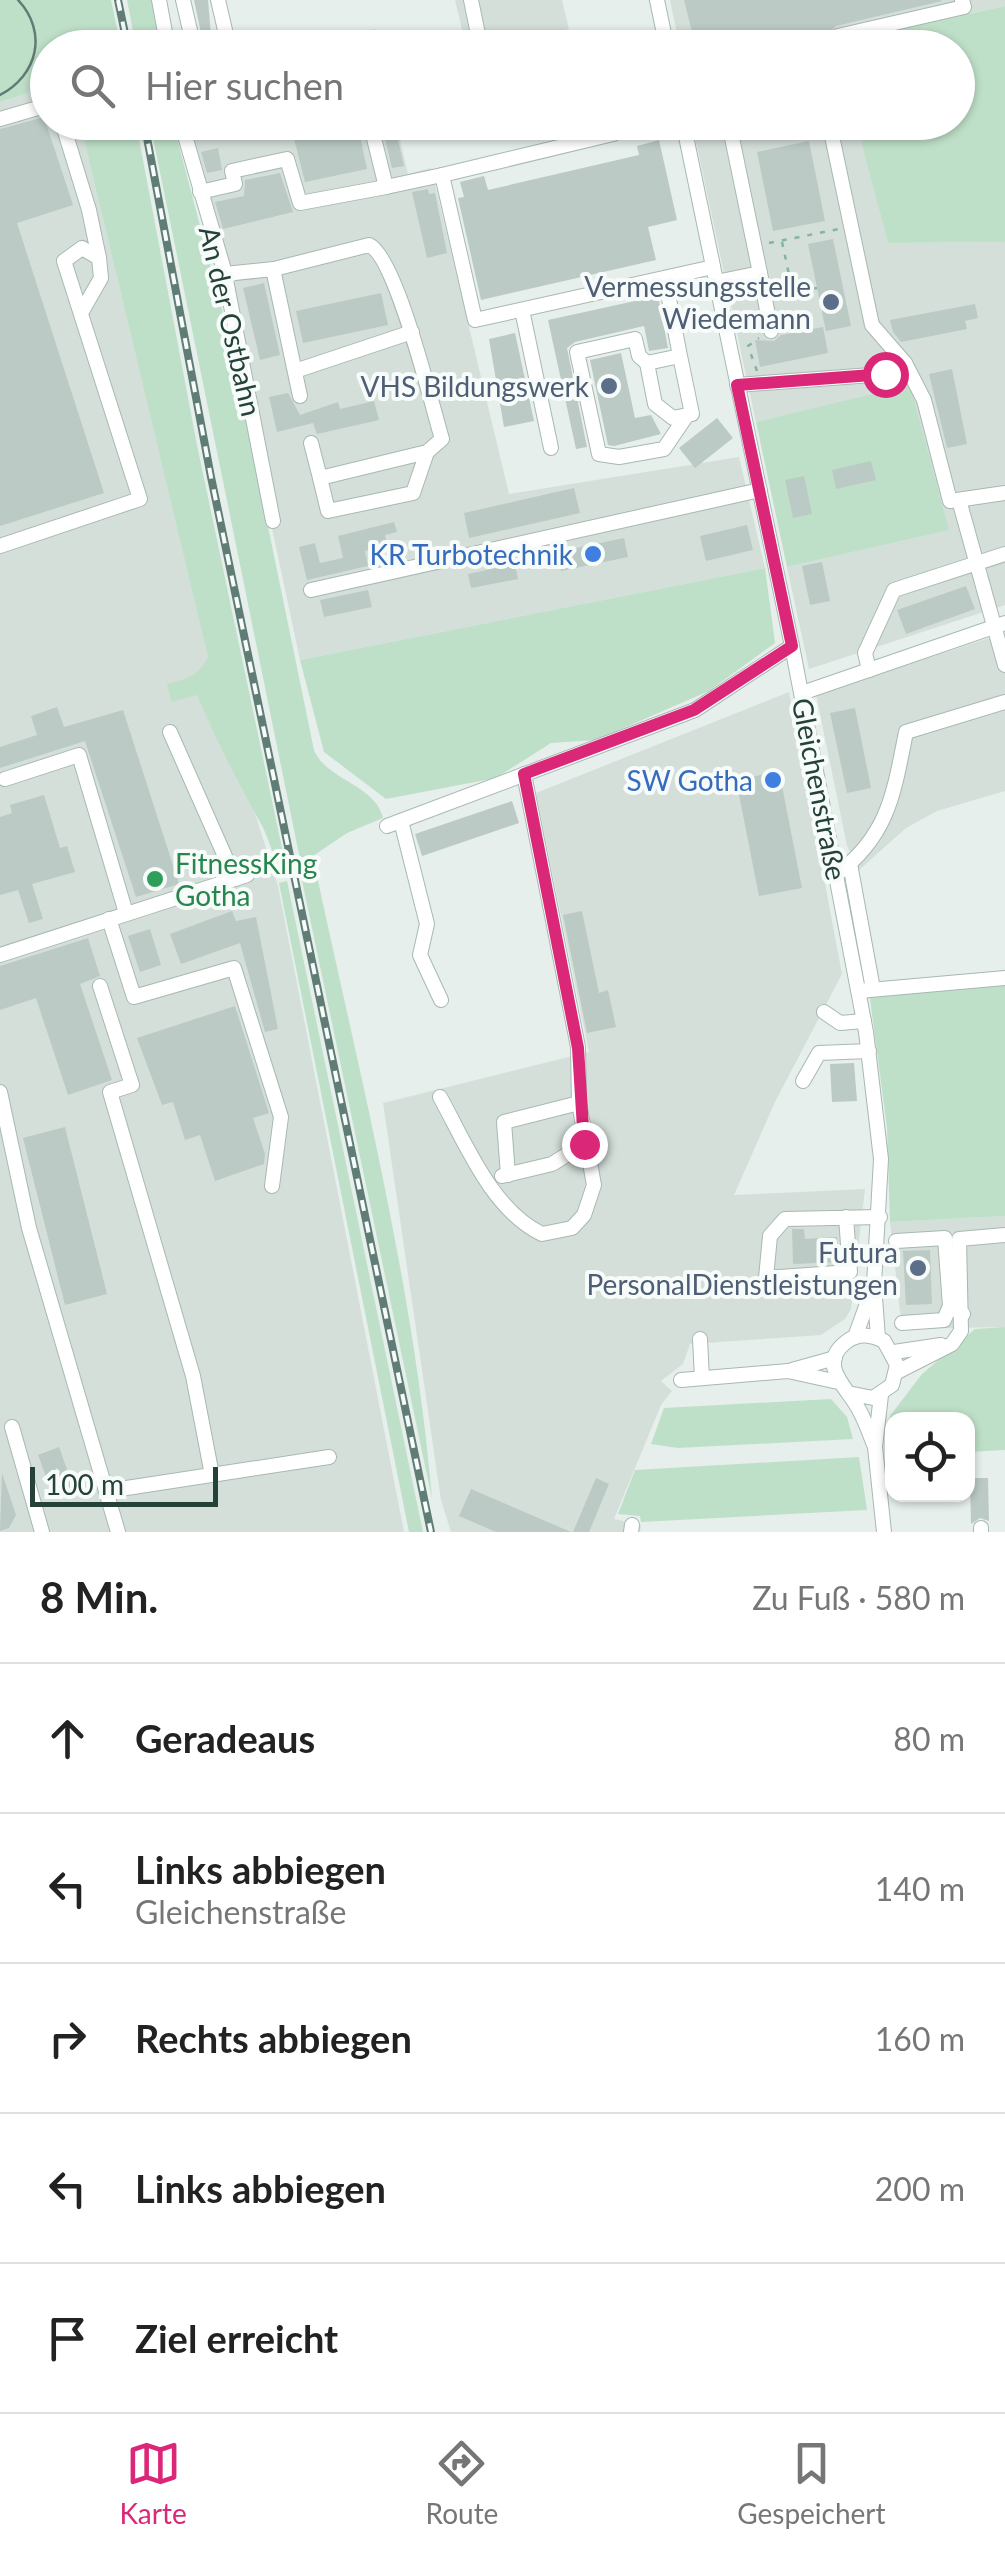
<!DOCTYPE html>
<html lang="de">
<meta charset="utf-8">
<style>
body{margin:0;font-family:Lato,sans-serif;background:#f6f6f6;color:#222}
.controls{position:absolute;right:30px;bottom:30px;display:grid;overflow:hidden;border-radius:20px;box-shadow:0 2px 8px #0004}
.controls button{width:90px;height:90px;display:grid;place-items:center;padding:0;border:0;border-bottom:2px solid #e0e0e0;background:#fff;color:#222;font:50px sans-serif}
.scale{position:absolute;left:30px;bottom:25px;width:188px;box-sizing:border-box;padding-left:10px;border:5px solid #24423a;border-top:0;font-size:28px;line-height:35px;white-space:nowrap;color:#24423a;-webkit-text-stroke:8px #f7fbf9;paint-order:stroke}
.stop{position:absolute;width:30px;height:30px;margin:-22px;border:8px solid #db2777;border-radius:50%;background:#fff}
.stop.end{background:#db2777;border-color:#fff;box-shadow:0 2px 10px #0008}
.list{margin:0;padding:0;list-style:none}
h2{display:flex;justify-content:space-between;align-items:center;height:130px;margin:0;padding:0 40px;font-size:42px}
h2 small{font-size:32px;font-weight:400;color:#767676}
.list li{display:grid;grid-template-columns:65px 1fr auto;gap:30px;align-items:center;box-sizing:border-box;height:150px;padding:0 40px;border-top:2px solid #e0e0e0}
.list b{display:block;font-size:38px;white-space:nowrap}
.list p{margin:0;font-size:32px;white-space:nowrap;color:#767676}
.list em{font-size:32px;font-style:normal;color:#767676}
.icon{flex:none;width:55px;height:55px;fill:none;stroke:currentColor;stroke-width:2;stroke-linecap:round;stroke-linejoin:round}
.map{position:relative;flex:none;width:1005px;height:1532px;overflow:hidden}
.search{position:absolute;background:#fff;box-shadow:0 2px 8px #0004;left:30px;right:30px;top:30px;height:110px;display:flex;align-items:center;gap:25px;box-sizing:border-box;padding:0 35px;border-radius:55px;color:#767676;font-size:38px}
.sheet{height:880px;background:#fff}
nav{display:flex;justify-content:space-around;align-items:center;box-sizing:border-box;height:140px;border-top:2px solid #e0e0e0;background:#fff;font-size:28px;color:#767676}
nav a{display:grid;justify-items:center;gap:5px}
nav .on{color:#db2777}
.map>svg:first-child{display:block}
.built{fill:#d4dfda}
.green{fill:#bfe0c8}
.building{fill:#bbcac4}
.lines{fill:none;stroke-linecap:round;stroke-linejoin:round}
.minor-casing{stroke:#a8b8b2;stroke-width:16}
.path{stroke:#86b3a5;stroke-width:2.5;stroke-dasharray:5 8;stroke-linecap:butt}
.minor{stroke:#fff;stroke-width:14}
.tram{stroke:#5f7d75;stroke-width:2.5}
.rail-casing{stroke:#5f7d75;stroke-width:8}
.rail{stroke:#f7fbf9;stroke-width:4;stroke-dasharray:11;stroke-linecap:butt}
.route{stroke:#db2777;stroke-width:12}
.service-dot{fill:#5c6f8a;stroke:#f7fbf9;stroke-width:4}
.shop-dot{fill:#3f7fe0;stroke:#f7fbf9;stroke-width:4}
.leisure-dot{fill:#2e9e5b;stroke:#f7fbf9;stroke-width:4}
.labels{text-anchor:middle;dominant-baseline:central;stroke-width:8;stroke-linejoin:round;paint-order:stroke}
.service-label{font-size:28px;fill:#4e5e75;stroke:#f7fbf9;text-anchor:end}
.street-label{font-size:28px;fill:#24423a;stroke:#f7fbf9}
.shop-label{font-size:28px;fill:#366cbe;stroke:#f7fbf9;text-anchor:end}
.leisure-label{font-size:28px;fill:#27864d;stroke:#f7fbf9;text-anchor:start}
</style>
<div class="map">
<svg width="1005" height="1532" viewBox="0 0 1005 1532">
<rect width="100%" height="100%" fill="#e6efeb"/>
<g class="built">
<polygon points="455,0 562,0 569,29 495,47 466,47"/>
<polygon points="670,0 1005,0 1005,6 872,34 875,47 680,48"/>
<polygon points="375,29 379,47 291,48"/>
<polygon points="47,87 48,122 80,123 217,693 278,886 404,1532 0,1532 0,102"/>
<polygon points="179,123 396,123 408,174 431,168 509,494 739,457 765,568 300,660 230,331"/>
<polygon points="692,123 893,123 895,131 862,141 888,243 1005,242 1005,605 809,669 787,567 948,530 910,386 756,422"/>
<polygon points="1005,633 1005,791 937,811 906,828 859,870 847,846 816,694"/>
<polygon points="789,692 842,974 775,1102 734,1195 865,1189 851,1309 845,1319 821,1335 690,1344 683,1364 661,1381 672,1391 661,1405 614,1519 641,1525 640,1532 451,1532 441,1500 383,1103 589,1052 536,793"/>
<polygon points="1005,1216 1005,1327 902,1329 890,1222"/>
</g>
<g class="green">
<polygon points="0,0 111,0 121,47 48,48 47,87 0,102"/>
<polygon points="127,0 151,0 160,47 136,47"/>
<polygon points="1005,6 1005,242 888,243 861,141 895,131 893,123 958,122 958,48 875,47 871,35"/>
<path d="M80 123H136L197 445 287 872C271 858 271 842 261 824 238 782 216 740 197 695L171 702 167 684C186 679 200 675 208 657Z"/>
<path d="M150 123H173L228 332 314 750C327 781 375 784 383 818L347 833 301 864Z"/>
<polygon points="910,385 949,530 787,567 756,422"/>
<polygon points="765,568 775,643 709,691 596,740 551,743 496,778 386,799 324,752 300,660"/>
<path d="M314 862C359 1073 414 1285 432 1499L300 871Z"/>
<polygon points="287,881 423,1532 409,1532 279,883"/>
<polygon points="1005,981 1005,1216 890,1222 887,1128 869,991"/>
<polygon points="1005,1327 1005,1450 968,1452 968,1420 892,1420 892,1457 890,1416 922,1374 975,1329"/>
<polygon points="831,1399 847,1417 853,1439 678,1448 651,1444 664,1408"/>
<polygon points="859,1457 867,1510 641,1522 640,1516 618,1514 635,1470"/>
</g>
<g class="building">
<polygon points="194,0 208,0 211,35 201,33"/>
<polygon points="684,0 941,0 942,1 836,26 828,33 768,48 696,48"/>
<polygon points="44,117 73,205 17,223 104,493 0,526 0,129"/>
<polygon points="309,122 357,122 367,169 305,182 291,127"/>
<polygon points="381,122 394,122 404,166 392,168"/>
<polygon points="864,122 893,122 895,131 867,138"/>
<polygon points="659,140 677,220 648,227 656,260 481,300 458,198 464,197 460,182 484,176 488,190 639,155 637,146"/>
<polygon points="809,141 825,221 773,231 757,152"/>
<polygon points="218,148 222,170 207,173 201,152"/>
<polygon points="280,173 293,212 223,229 215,202 244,196 245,180"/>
<polygon points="428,189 429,194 435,193 447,253 427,258 412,192"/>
<polygon points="833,239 851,326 826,331 808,244"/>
<polygon points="264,283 280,355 260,360 243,288"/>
<polygon points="381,293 388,325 303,343 296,311"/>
<polygon points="658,296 668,348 649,351 644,326 575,342 567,348 587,447 576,449 548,320"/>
<polygon points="975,304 978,318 965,321 967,329 901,342 893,332 890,320"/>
<polygon points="823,327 828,353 760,367 755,340 774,341 781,335"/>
<polygon points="515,333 534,421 504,427 489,339"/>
<polygon points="621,353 635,418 651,415 661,434 614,446 608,445 590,360"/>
<polygon points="952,369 967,444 947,448 929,374"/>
<polygon points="288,393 300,415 338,402 340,409 374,401 379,420 317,434 313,423 277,432 269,397"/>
<polygon points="717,418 733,438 695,468 679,448"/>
<polygon points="871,461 876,480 836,489 832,470"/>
<polygon points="804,476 812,514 793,518 785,480"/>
<polygon points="574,488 580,513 469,538 464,513"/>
<polygon points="394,522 397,532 385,535 387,545 365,551 368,566 307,580 299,547 315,543 320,563 343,558 338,536"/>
<polygon points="747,525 753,550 706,561 700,536"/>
<polygon points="624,538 628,557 561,571 557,552"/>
<polygon points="822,562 830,601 810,605 802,566"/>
<polygon points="515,564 518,579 471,588 468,574"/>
<polygon points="966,586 975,609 906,634 897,610"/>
<polygon points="368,590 372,607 324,617 320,600"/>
<polygon points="57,707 64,727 123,710 179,884 136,897 85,741 0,768 0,747 37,735 31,716"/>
<polygon points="855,708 871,788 847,793 830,713"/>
<polygon points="779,771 802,888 759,896 736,780"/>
<polygon points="44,795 60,848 67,846 75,872 32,884 43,919 29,923 18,890 0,895 0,817 12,813 10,805"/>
<polygon points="512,801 519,823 422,856 415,834"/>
<polygon points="232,911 236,921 256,917 278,1029 265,1032 240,943 181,964 170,934"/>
<polygon points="582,911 599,993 608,990 616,1027 587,1033 563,915"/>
<polygon points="150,929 161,965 140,972 128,936"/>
<polygon points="88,938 100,976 80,984 112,1080 68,1095 36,998 0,1010 0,966"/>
<polygon points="235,1006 269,1113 253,1118 265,1154 264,1164 215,1181 200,1135 185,1140 173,1102 162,1105 137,1038"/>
<polygon points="854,1063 857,1101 832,1102 830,1064"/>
<polygon points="65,1127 107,1294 65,1305 23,1138"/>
<polygon points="792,1229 804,1229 805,1239 837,1237 838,1262 793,1264"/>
<polygon points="930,1250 932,1304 906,1305 903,1251"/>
<polygon points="59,1447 74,1489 53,1496 38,1455"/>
<polygon points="2,1473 16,1515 9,1528 0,1531"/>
<polygon points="596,1478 609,1484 589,1532 573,1532"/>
<polygon points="970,1478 988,1478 989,1521 980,1518 971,1524"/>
<polygon points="471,1489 571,1532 496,1532 459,1516"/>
</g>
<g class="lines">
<defs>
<g id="minor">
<polyline points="159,0 168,48"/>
<polyline points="183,0 192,39 203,47 218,44 225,30 218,0"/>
<polyline points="471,0 480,44"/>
<polyline points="657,0 667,48"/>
<polyline points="341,48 352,48"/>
<polyline points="834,48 838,36 964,7 962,0"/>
<polyline points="0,119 48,105"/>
<polyline points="62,122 89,210 99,258"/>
<polyline points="181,122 224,270 273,521"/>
<polyline points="370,122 386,187 442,175 475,320 713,267"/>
<polyline points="683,122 792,646 866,1032 881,1159 874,1284 878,1338"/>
<polyline points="829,122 872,325 905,363"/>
<polyline points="442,175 613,134"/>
<polyline points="200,192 235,184 232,171 287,159 300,203 386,187"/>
<polyline points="273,269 300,396"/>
<polyline points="760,273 731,133 782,122"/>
<path d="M225 274 274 269 369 245C396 256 432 406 442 439L427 452 320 478 311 443"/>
<polyline points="665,278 680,356 647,363 655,404 673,418 692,414 680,356"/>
<polyline points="716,282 760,273 771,331"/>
<polyline points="522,310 551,448"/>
<polyline points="647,363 639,356 635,339 577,352 599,454 619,457 664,449 687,415"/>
<polyline points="295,371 412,332"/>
<polyline points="737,385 885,374 905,363 924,400 950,501 1005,493"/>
<polyline points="320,478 328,511 413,493 427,452"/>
<polyline points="959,500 1005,665"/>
<polyline points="0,546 140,499 64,261 82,248 99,258 101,278 81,313"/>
<polyline points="311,590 760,490"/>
<polyline points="869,670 865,653 894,590 1005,554"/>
<polyline points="802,693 1005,623"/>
<polyline points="170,732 235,879"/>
<polyline points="5,779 79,755 126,913"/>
<polyline points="401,821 427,924 420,955 441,1000"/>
<polyline points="387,826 695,710 792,646"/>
<polyline points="850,864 873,989"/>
<path d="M837 874C889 835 894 792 906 732L1005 702"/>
<polyline points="109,919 134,997 234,968 281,1117 272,1186"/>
<polyline points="0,955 247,875"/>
<polyline points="100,986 132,1085 110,1092 193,1376 212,1475"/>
<polyline points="859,991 1005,978"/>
<polyline points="824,1012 840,1023 864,1021"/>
<polyline points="803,1081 819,1053 869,1051"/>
<polyline points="0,1092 29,1228 118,1532"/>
<path d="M440 1097C466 1144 492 1210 542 1234L572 1228 584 1215 594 1185 579 1103 578 1047 524 774"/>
<polyline points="508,1175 504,1122 579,1103"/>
<polyline points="502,1176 552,1164 584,1144"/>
<polyline points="846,1217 850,1272 766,1278 770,1236 785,1219 880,1217"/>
<polyline points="896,1241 945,1238 950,1306 963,1314"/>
<polyline points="902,1323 944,1320 950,1306"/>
<polyline points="855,1337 872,1290"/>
<polyline points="700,1339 702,1378"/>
<polyline points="894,1352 941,1345"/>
<polyline points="792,1370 835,1358"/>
<polyline points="897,1372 952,1344 961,1331 959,1239 1005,1235"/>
<polyline points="681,1380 788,1371 838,1382"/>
<path d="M848 1393 873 1398 892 1385 897 1365 884 1341C872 1335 859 1332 846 1342 819 1363 843 1384 855 1403 864 1416 869 1433 875 1447"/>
<polyline points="881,1395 875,1447 884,1532"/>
<polyline points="12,1427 42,1532"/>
<polyline points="107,1491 329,1457"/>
<polyline points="981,1528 981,1532"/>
<polyline points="631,1532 632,1525"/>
</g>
</defs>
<use href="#minor" class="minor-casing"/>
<g class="path">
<polyline points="782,242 793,293"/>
<polyline points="769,243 839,229"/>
<polyline points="776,296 817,288"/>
<polyline points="757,371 748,346 759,338"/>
</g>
<use href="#minor" class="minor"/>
<path class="tram" d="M0 95C38 75 48 32 18 0"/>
<defs>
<g id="rail">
<polyline points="118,0 128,48"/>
<polyline points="144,122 211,477 431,1532"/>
</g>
</defs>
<use href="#rail" class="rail-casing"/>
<use href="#rail" class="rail"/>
</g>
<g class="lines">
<polyline class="route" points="584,1144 578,1048 524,774 694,710 792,646 737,385 885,374"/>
</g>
<g class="service-dot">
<circle cx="831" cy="302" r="10"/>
<circle cx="609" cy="386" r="10"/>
<circle cx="918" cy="1268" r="10"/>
</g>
<g class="shop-dot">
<circle cx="593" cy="554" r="10"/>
<circle cx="773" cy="780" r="10"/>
</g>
<circle class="leisure-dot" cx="155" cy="879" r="10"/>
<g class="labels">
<g class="service-label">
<text x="811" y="286">Vermessungsstelle<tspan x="811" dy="32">Wiedemann</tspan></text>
<text x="589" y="386">VHS Bildungswerk</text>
<text x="898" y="1252">Futura<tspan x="898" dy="32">PersonalDienstleistungen</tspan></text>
</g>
<g class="street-label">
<text transform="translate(231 321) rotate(77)">An der Ostbahn</text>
<text transform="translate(820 789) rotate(79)">Gleichenstraße</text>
</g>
<g class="shop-label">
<text x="573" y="554">KR Turbotechnik</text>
<text x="753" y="780">SW Gotha</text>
</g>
<g class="leisure-label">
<text x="175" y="863">FitnessKing<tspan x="175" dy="32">Gotha</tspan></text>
</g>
</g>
</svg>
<div class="controls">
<button><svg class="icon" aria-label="locate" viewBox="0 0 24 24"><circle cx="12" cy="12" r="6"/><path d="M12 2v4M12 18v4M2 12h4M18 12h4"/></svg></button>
</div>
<div class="scale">100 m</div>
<div class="stop" style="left:885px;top:374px"></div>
<div class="stop end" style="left:584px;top:1144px"></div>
<div class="search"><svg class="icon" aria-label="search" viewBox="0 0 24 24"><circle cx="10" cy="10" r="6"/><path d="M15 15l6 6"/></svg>Hier suchen</div>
</div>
<section class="sheet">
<h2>8 Min.<small>Zu Fuß · 580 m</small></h2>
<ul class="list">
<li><svg class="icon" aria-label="ahead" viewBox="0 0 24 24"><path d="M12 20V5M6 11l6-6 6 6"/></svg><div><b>Geradeaus</b></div><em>80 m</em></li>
<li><svg class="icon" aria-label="left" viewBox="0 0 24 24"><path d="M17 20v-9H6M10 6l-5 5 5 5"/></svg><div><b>Links abbiegen</b><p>Gleichenstraße</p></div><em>140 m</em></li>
<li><svg class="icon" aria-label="right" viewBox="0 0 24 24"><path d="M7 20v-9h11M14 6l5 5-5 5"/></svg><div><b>Rechts abbiegen</b></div><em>160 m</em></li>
<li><svg class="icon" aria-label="left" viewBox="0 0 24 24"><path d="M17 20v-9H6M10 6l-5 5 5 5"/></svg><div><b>Links abbiegen</b></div><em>200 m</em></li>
<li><svg class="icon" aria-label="arrive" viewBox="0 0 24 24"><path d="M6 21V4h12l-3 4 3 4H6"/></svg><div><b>Ziel erreicht</b></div></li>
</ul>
</section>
<nav>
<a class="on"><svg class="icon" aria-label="map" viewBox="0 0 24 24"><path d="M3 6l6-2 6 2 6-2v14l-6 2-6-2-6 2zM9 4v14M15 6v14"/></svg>Karte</a>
<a><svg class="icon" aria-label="directions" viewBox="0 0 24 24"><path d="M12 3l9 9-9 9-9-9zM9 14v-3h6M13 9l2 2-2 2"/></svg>Route</a>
<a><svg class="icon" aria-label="saved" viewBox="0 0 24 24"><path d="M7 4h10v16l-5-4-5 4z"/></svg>Gespeichert</a>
</nav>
